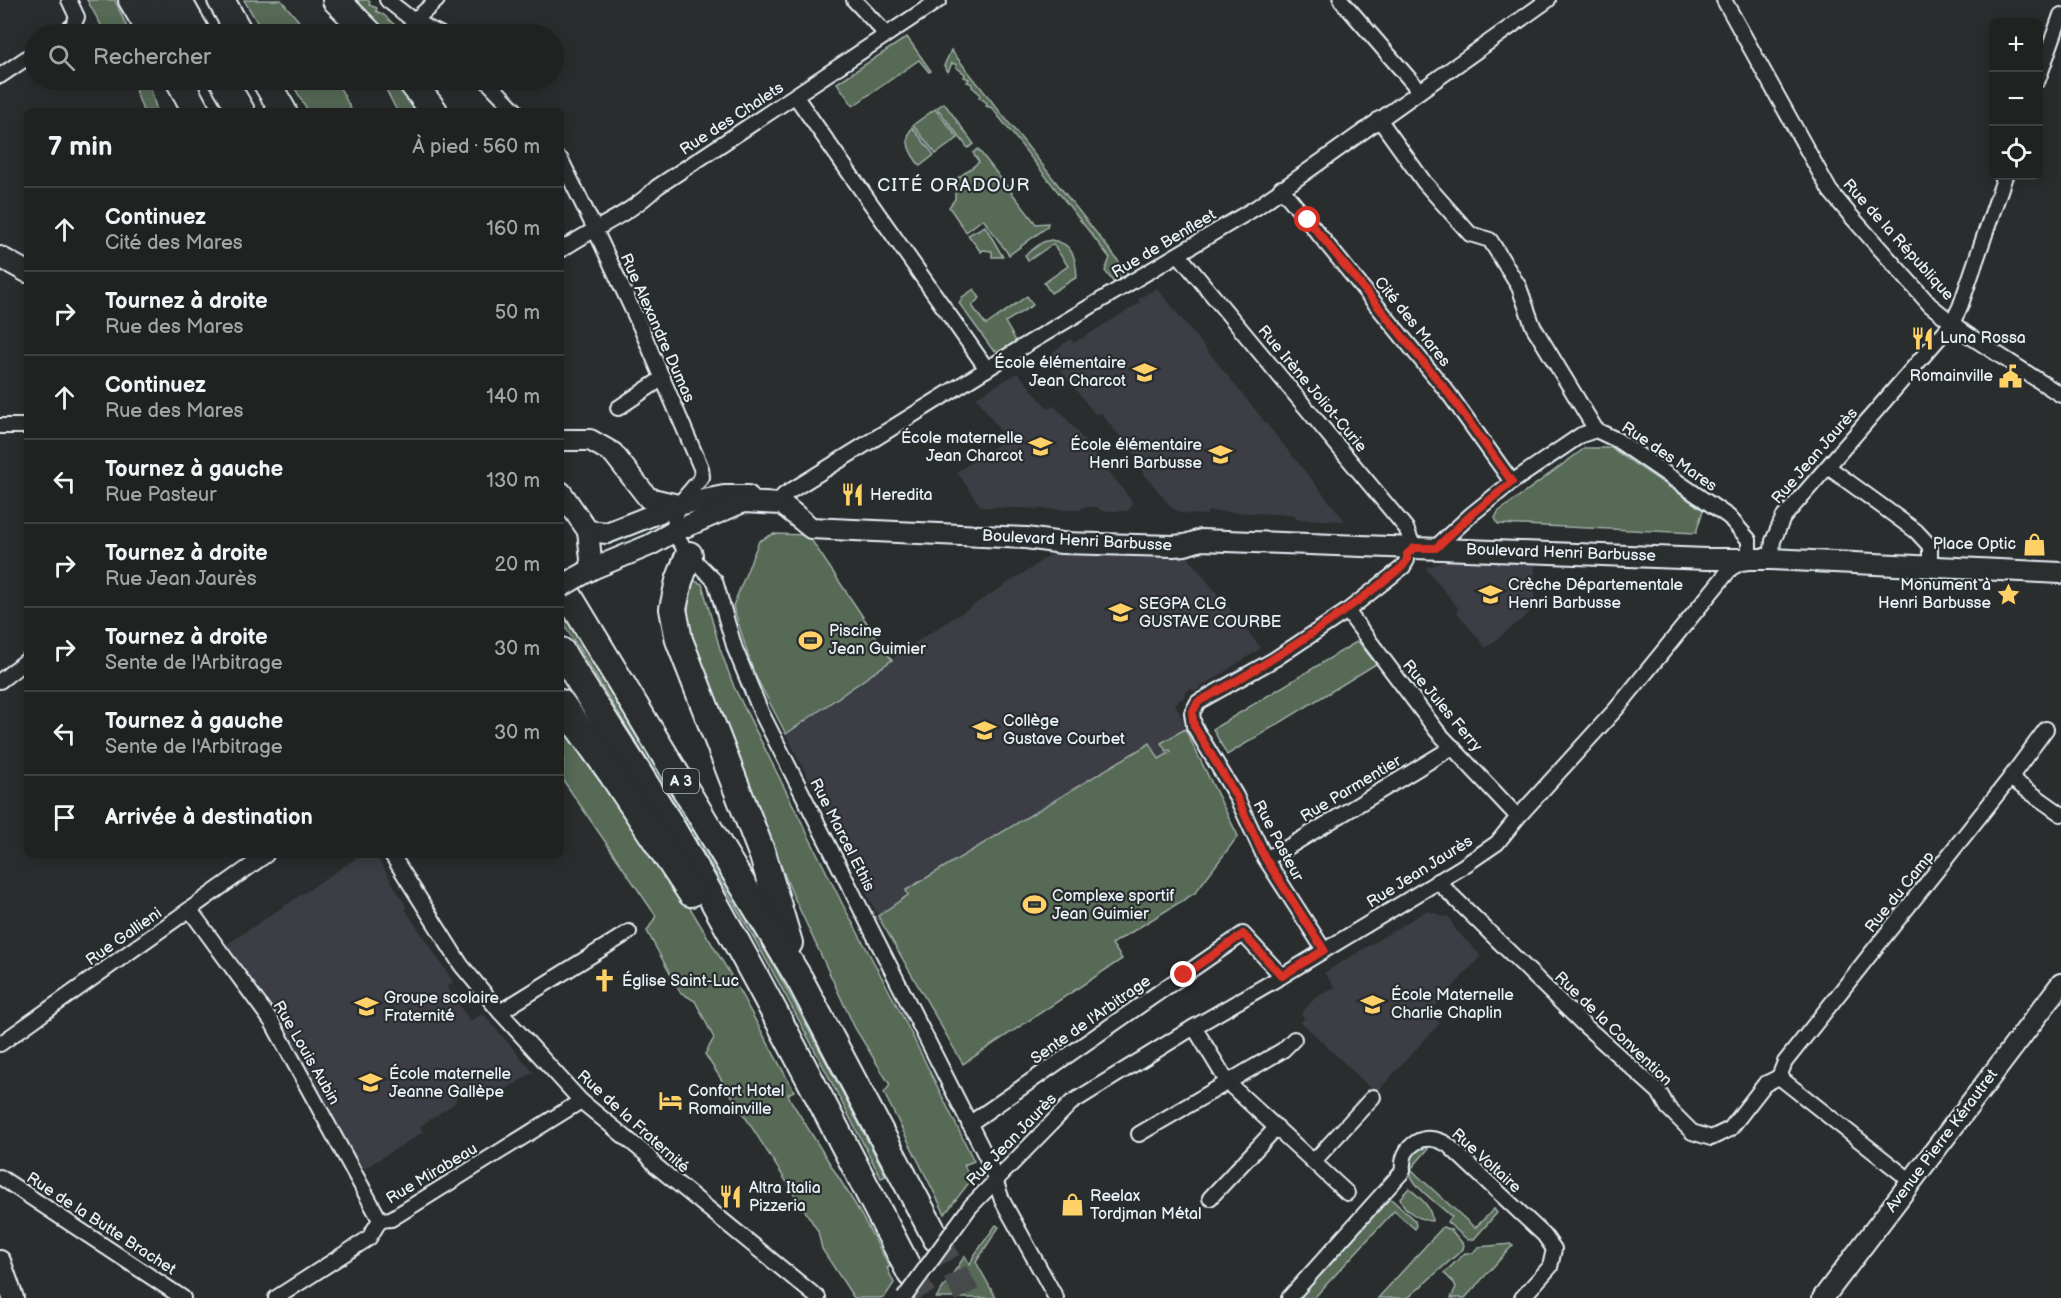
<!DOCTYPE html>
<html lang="fr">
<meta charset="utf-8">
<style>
body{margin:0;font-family:"Balsamiq Sans",sans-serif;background:#282a2a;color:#f1f3f6}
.controls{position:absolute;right:18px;top:18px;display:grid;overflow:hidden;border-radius:9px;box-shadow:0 3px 15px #0003}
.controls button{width:54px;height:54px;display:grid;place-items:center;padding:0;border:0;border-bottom:2px solid #3d3f40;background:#202222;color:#f1f3f6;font:30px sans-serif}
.stop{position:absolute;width:18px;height:18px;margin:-14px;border:4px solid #d93025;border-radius:50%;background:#fff}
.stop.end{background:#d93025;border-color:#fff;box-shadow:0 2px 6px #0008}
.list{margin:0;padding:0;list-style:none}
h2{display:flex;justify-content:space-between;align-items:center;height:78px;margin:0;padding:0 24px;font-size:26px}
h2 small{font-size:20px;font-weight:400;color:#a2a4a5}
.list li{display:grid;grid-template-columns:39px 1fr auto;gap:18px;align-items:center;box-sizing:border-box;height:84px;padding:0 24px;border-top:2px solid #3d3f40}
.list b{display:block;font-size:22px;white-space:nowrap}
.list p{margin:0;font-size:20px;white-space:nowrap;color:#a2a4a5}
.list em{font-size:20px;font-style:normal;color:#a2a4a5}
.icon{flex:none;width:33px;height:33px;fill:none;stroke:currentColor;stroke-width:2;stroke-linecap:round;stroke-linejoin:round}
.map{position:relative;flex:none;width:2061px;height:1298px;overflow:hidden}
.search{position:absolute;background:#202222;box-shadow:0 3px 15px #0003;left:24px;top:24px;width:540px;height:66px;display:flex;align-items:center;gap:15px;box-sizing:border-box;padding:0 21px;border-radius:33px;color:#a2a4a5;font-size:22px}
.panel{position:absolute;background:#202222;box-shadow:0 3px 15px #0003;left:24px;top:108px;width:540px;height:750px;border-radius:9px}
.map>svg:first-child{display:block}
.built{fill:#3c3e44}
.green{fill:#566b57;stroke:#9faea8;stroke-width:1.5}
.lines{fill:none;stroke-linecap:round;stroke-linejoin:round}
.highway-tunnel{stroke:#464a4c;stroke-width:26;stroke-dasharray:26 13;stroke-linecap:butt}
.street-casing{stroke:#e8f1f8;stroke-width:18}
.secondary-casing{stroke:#e8f1f8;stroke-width:24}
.highway-casing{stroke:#e8f1f8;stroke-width:30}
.street{stroke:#2a2d2e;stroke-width:14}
.secondary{stroke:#2a2d2e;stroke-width:20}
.highway{stroke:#2a2d2e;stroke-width:26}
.street-bridge-casing{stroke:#e8f1f8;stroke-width:18;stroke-linecap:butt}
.secondary-bridge-casing{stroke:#e8f1f8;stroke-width:24;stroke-linecap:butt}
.street-bridge{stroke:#2a2d2e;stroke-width:14}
.secondary-bridge{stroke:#2a2d2e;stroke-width:20}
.route{stroke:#d93025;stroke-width:8}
.labels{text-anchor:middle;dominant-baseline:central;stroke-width:4.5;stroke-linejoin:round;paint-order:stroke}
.shield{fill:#2a2d2e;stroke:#afb6bb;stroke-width:1.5}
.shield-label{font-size:15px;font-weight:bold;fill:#e8f1f8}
.street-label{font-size:16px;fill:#e8f1f8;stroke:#2a2d2e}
.poi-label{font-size:16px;fill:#e8f1f8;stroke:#2a2d2e;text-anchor:start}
.neighbourhood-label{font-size:18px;letter-spacing:1.5px;fill:#e8f1f8;stroke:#2a2d2e}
</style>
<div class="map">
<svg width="2061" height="1298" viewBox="0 0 2061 1298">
<rect width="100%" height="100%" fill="#2a2d2e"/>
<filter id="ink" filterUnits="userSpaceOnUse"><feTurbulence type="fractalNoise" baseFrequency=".0167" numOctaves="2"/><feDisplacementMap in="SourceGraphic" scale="12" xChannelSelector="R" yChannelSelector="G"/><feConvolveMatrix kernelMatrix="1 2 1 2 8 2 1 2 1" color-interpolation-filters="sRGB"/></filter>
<g filter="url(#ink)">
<g class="built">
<polygon points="1157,288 1235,385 1345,521 1296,519 1295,515 1207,511 1207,515 1180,513 1170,506 1138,466 1140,461 1101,413 1095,414 1055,363 1052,356 1053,352 1071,339 1074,343 1140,303 1138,299"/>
<polygon points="1018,373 1048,409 1054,406 1062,413 1122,488 1133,503 1128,511 1101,511 1098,507 1083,507 1081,510 981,507 957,472 1006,439 976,397"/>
<polygon points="1061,546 1182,550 1261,648 1195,691 1191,689 1184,693 1185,696 1175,704 1182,718 1185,729 1161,743 1171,752 1159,759 1149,743 906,890 908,895 878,916 785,732 892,660 902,651 1030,569"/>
<polygon points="1451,559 1535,562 1534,609 1486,648 1456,611 1459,609 1426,568"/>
<polygon points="361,855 376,855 407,908 405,909 452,980 452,983 447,987 470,1021 482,1014 485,1016 533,1072 499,1094 459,1090 455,1103 420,1126 423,1132 362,1170 317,1097 301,1058 268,1000 226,945"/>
<polygon points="1426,911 1438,914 1441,917 1448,916 1456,930 1481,956 1429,1013 1440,1023 1376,1093 1301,1022 1305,1018 1301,1014 1315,998 1335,987 1324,973"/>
</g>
<g class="green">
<polygon points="87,0 115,0 130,34 106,34"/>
<polygon points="244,0 281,0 298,20 308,34 264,34"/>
<polygon points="349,0 368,0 370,2 369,5 377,8 376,11 384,15 398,28 397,31 405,34 379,34"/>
<polygon points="907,37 931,71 929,72 919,60 853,106 837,83"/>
<polygon points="951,50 1113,254 1128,274 1114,283 1105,271 1110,258 992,108 986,106 987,103 979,97 980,94 972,87 972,84 967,82 969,79 964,77 965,74 956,67 957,65 952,63 948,72 944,66"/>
<polygon points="132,80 148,80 157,111 143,111"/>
<polygon points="290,80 336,80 352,111 308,111"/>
<polygon points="381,80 394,80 421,111 397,111"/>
<polygon points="944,103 974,144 968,148 937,108"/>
<polygon points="935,109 958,138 936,154 913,125"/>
<path d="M912 127 934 155 920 166C910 153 903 142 912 127Z"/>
<polygon points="978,149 1036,224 1048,223 1047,227 1009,255 983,219 966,232 949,207 955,199 955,187 958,186 954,181 979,162 973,153"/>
<polygon points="985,226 1003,257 992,257 992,251 983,250 981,252 968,235"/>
<path d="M1051 240C1073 243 1076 258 1077 277L1051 293 1044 283 1068 266 1053 244 1028 261 1025 255 1043 242Z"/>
<polygon points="974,289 980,298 973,304 973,307 986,325 1027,296 1033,305 1005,322 1017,343 1000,353 992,349 959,303 962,300 961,298"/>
<polygon points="1585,448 1611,448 1703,510 1696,533 1498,524 1495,518 1498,512"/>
<polygon points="773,534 808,535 892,660 786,734 753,671 733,606 759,541"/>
<polygon points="695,581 702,584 720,649 734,687 843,905 901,1013 974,1161 964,1165 971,1180 945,1214 884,1093 890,1085 855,1028 792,893 706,683 688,627 688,608 691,584"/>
<path d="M561 611C593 663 628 713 659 765 739 900 814 1036 886 1176L881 1178C835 1089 790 1000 740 914 682 815 621 718 561 620Z"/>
<polygon points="1358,641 1376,664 1227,755 1213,729"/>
<polygon points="561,718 684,898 729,972 794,1091 788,1094 791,1101 855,1204 890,1267 887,1268 894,1283 884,1298 854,1298 822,1249 818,1231 705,1054 714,1038 695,1001 680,992 647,931 656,916 563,780 564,747 561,743"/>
<polygon points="1185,729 1238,836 1195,893 1112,944 1122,959 963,1064 878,916 908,895 906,890 1150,743 1159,759 1171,752 1170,750 1166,751 1161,743"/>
<path d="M1423 1144 1428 1149 1411 1169 1418 1176 1475 1228 1494 1209 1497 1213 1474 1239 1468 1240 1447 1222 1452 1217C1430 1196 1386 1172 1423 1144Z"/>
<path d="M1409 1188C1420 1198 1431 1205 1432 1221 1419 1220 1404 1211 1400 1198Z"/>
<polygon points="1390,1198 1415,1221 1416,1225 1415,1229 1394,1211 1314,1298 1299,1298"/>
<polygon points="996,1225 999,1227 976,1262 996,1298 936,1298 965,1256 970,1265 973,1257"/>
<polygon points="1443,1227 1451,1230 1464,1245 1463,1249 1408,1298 1378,1298"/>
<polygon points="1511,1244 1513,1245 1465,1298 1451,1298 1456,1287 1454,1283 1444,1273 1465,1253 1473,1253 1478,1247"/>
</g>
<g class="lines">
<g class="highway-tunnel">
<polyline points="936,1238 969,1298"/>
<polyline points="911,1274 924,1298"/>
</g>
<defs>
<g id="street">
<polyline points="387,0 414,21 440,34"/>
<polyline points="854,0 886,34"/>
<polyline points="1341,0 1419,90"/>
<polyline points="1724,0 1830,191 1850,215 1930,305 1965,333 2061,395"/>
<polyline points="414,21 437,0"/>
<polyline points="61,34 73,26 77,17 69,0"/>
<polyline points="0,76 34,53"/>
<polyline points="486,80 516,111"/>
<polyline points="2038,80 2061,15"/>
<polyline points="796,97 987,369"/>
<polyline points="1379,119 1424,182 1470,234 1490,240 1519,287 1533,326 1596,430"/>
<polyline points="561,160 591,221 641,328 701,468 702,477 678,505 673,532 689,555 715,581 735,649 761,712 989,1162 1002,1200 1056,1298"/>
<polyline points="1281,188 1449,394 1512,482"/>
<path d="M561 250C594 227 628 216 657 187L939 0"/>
<polyline points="1179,255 1406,528 1414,548 1407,554 1407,560 1403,567 1347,611 1275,659 1198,702 1192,713 1194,726 1236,796 1265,858 1324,950"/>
<polyline points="618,408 663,378"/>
<polyline points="0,426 27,426"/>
<polyline points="1828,467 1916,531 1930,546 1930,567"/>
<polyline points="784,495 1024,346 1257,207 1548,0"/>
<polyline points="1435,548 1472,514 1512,482 1581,435 1596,430 1617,440 1729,517 1749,540 1749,559"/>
<polyline points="1347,611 1437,731 1518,817"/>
<polyline points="0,681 27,660"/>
<polyline points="2010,778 2046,729"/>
<polyline points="392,855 461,965 500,1012 581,1101 647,1155 656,1166 818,1298"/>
<polyline points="1265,858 1280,852 1453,747"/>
<polyline points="1437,881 1582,1023 1659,1092 1668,1108 1692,1132 1711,1138 1730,1129 1765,1084 1779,1077"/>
<polyline points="190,910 272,1022 380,1220"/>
<polyline points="500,1012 629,932"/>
<polyline points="1194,1027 1228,1083 1347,1193"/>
<polyline points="0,1044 266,855"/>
<polyline points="1779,1077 1785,1062 2010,778 2061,814"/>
<polyline points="1779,1077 1911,1181"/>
<polyline points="969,1124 1243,934 1282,976"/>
<polyline points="1139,1134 1283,1050 1294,1039"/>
<polyline points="1314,1161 1373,1097"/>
<polyline points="0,1177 183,1298"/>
<polyline points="1210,1198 1277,1127"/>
<polyline points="970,1207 1071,1103 1194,1027 1282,976 1462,867 1497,843 1518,817 1617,708 1731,568 1741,563 1771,559 1773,541 1783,518 1952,323 1960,307 2005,176"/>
<polyline points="380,1220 391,1219 581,1101"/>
<polyline points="276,1298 369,1238 380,1220"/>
<path d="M1289 1298 1403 1171C1400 1144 1426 1130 1448 1145L1544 1235 1554 1249 1550 1267 1522 1298"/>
</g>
<g id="secondary">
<polyline points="0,257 27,272"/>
<polyline points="561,440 590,440 613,453 648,498 678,505"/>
<polyline points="561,492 588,531 607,533 678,505 724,496 748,496"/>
<polyline points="588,531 592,569"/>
<polyline points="576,578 592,569 650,545 673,532 743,502 782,504 811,528 1026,538 1062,543 1173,546 1185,545 1201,540 1707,559 1771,559 2061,573"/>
<polyline points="0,1261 13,1298"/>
<polyline points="1823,1298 2061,984"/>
</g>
<g id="highway">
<polyline points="132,0 152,34"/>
<polyline points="156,0 175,34"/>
<polyline points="178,0 197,34"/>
<polyline points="221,0 240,34"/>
<polyline points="336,0 370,34"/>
<polyline points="179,80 196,111"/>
<polyline points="223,80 241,111"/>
<polyline points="265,80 283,111"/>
<polyline points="410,80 434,111"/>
<polyline points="689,555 679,581 673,609 679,640 763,856 789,943"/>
<polyline points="561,583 800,980 936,1238"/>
<path d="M561 651C597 711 637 768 672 828 757 974 833 1124 911 1274"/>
<polyline points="561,703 612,774 691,893"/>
</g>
</defs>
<use href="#street" class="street-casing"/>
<use href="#secondary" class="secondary-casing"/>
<use href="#highway" class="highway-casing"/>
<use href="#street" class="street"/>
<use href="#secondary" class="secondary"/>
<use href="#highway" class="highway"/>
<defs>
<polyline id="street-bridge" points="904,1298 970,1207"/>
<polyline id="secondary-bridge" points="561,587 576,578"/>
</defs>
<use href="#street-bridge" class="street-bridge-casing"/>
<use href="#secondary-bridge" class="secondary-bridge-casing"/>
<use href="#street-bridge" class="street-bridge"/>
<use href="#secondary-bridge" class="secondary-bridge"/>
</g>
</g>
<g class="lines" filter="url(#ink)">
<path class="route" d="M1184 975 1243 934 1282 976 1324 950 1265 858 1236 796 1194 726 1192 713 1198 702C1271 663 1338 619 1402 567L1407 560V554L1414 548H1436L1472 514 1512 482 1449 394 1308 220"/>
</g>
<defs>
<symbol id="restaurant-bare" viewBox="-9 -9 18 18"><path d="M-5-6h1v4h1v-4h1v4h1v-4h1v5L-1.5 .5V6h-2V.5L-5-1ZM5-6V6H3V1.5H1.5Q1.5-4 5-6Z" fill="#ffd166" stroke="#2a2d2e" stroke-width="2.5" paint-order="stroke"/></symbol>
<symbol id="school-bare" viewBox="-9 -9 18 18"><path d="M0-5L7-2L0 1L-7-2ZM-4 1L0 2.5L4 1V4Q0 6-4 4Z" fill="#ffd166" stroke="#2a2d2e" stroke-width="2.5" paint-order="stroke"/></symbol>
<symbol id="civic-bare" viewBox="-9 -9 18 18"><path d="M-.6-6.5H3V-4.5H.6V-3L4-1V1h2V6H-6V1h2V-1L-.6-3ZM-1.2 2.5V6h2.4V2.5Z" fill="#ffd166" stroke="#2a2d2e" stroke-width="2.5" paint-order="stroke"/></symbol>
<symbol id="shop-bare" viewBox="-9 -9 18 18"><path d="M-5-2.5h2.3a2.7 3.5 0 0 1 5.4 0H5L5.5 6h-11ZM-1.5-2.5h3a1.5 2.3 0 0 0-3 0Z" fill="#ffd166" stroke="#2a2d2e" stroke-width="2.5" paint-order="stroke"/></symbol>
<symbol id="sight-bare" viewBox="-9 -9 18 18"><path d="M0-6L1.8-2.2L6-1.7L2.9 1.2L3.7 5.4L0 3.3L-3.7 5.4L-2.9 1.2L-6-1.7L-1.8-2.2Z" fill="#ffd166" stroke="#2a2d2e" stroke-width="2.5" paint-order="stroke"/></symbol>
<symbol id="stadium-bare" viewBox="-9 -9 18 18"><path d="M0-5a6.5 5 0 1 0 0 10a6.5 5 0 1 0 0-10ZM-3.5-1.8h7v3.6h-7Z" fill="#ffd166" stroke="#2a2d2e" stroke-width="2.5" paint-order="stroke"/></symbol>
<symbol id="church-bare" viewBox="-9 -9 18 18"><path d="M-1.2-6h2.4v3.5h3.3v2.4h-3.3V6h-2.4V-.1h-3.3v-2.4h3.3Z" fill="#ffd166" stroke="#2a2d2e" stroke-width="2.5" paint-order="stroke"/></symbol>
<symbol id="hotel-bare" viewBox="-9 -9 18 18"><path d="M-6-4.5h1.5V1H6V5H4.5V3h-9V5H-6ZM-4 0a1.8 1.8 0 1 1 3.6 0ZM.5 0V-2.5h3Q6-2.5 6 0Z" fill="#ffd166" stroke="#2a2d2e" stroke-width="2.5" paint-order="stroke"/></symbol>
</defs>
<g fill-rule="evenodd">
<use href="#restaurant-bare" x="1906" y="322" width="33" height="33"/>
<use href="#school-bare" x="1128" y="356" width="33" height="33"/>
<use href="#civic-bare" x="1994" y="360" width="33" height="33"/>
<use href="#school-bare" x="1024" y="430" width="33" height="33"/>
<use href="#school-bare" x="1204" y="438" width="33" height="33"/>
<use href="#restaurant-bare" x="836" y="478" width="33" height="33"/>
<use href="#shop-bare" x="2018" y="528" width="33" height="33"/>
<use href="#school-bare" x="1474" y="578" width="33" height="33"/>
<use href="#sight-bare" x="1992" y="578" width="33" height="33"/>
<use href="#school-bare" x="1104" y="596" width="33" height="33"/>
<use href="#stadium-bare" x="794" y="624" width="33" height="33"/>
<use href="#school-bare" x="968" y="714" width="33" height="33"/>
<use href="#stadium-bare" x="1018" y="888" width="33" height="33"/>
<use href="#church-bare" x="588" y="964" width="33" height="33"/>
<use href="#school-bare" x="1356" y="988" width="33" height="33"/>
<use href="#school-bare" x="350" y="990" width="33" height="33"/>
<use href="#school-bare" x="354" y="1066" width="33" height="33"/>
<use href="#hotel-bare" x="654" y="1084" width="33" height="33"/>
<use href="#restaurant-bare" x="714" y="1180" width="33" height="33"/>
<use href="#shop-bare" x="1056" y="1188" width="33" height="33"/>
</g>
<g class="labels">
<rect class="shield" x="663" y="769" width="36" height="24" rx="4.5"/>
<g class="shield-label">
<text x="681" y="781">A 3</text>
</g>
<g class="street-label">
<text transform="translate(732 119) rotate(-33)">Rue des Chalets</text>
<text transform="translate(1898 240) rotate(48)">Rue de la République</text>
<text transform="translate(1164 244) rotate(-31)">Rue de Benfleet</text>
<text transform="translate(1412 322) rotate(51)">Cité des Mares</text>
<text transform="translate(657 328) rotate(66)">Rue Alexandre Dumas</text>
<text transform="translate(1312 389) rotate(50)">Rue Irène Joliot-Curie</text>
<text transform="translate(1815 456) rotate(-49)">Rue Jean Jaurès</text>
<text transform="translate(1669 457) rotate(34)">Rue des Mares</text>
<text transform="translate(1077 541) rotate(3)">Boulevard Henri Barbusse</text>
<text transform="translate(1561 553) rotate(2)">Boulevard Henri Barbusse</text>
<text transform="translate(1442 706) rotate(50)">Rue Jules Ferry</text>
<text transform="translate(1351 789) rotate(-31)">Rue Parmentier</text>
<text transform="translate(842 835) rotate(63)">Rue Marcel Ethis</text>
<text transform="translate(1278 841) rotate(62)">Rue Pasteur</text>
<text transform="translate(1420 872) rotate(-32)">Rue Jean Jaurès</text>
<text transform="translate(1900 892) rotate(-51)">Rue du Camp</text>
<text transform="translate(124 937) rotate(-35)">Rue Gallieni</text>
<text transform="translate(1091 1020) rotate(-35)">Sente de l'Arbitrage</text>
<text transform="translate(1613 1029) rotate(44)">Rue de la Convention</text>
<text transform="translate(306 1053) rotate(60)">Rue Louis Aubin</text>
<text transform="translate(633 1122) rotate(42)">Rue de la Fraternité</text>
<text transform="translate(1012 1140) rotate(-46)">Rue Jean Jaurès</text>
<text transform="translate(1942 1141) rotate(-53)">Avenue Pierre Kérautret</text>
<text transform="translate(1486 1161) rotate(42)">Rue Voltaire</text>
<text transform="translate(432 1174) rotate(-31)">Rue Mirabeau</text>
<text transform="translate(101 1224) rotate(33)">Rue de la Butte Brachet</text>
</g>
<g class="poi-label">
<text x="1940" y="338">Luna Rossa</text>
<text x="1126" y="363" text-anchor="end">École élémentaire<tspan x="1126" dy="18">Jean Charcot</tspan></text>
<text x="1993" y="376" text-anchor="end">Romainville</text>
<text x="1023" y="438" text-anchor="end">École maternelle<tspan x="1023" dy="18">Jean Charcot</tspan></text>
<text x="1202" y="445" text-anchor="end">École élémentaire<tspan x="1202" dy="18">Henri Barbusse</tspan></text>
<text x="870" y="495">Heredita</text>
<text x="2016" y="544" text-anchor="end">Place Optic</text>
<text x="1508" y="585">Crèche Départementale<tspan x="1508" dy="18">Henri Barbusse</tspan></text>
<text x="1991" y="585" text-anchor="end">Monument à<tspan x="1991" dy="18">Henri Barbusse</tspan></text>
<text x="1139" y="604">SEGPA CLG<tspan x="1139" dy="18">GUSTAVE COURBE</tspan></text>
<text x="829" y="631">Piscine<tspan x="829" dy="18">Jean Guimier</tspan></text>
<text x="1003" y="721">Collège<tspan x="1003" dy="18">Gustave Courbet</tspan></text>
<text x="1052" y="896">Complexe sportif<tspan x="1052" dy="18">Jean Guimier</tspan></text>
<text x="622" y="981">Église Saint-Luc</text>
<text x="1391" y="995">École Maternelle<tspan x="1391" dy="18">Charlie Chaplin</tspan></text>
<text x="384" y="998">Groupe scolaire<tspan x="384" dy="18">Fraternité</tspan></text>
<text x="389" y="1074">École maternelle<tspan x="389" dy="18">Jeanne Gallèpe</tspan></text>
<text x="688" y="1091">Confort Hotel<tspan x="688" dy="18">Romainville</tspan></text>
<text x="749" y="1188">Altra Italia<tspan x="749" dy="18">Pizzeria</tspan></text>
<text x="1090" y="1196">Reelax<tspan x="1090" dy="18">Tordjman Métal</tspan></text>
</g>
<g class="neighbourhood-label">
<text x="954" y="185">CITÉ ORADOUR</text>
</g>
</g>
</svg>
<div class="controls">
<button>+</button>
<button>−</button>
<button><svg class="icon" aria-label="locate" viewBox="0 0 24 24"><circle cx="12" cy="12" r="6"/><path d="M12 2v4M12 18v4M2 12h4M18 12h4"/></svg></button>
</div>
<div class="stop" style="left:1308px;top:220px"></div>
<div class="stop end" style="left:1184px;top:975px"></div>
<div class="search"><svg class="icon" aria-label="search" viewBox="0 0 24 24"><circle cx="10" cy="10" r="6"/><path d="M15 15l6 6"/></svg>Rechercher</div>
<section class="panel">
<h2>7 min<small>À pied · 560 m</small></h2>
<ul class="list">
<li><svg class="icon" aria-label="ahead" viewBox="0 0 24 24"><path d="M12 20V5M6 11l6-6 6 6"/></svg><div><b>Continuez</b><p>Cité des Mares</p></div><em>160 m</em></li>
<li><svg class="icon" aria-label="right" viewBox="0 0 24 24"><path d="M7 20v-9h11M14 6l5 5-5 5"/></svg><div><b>Tournez à droite</b><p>Rue des Mares</p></div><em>50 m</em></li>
<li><svg class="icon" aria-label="ahead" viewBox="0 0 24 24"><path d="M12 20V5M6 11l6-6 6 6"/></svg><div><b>Continuez</b><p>Rue des Mares</p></div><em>140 m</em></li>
<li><svg class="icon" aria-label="left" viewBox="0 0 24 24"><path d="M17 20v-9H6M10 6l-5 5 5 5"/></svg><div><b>Tournez à gauche</b><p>Rue Pasteur</p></div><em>130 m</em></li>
<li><svg class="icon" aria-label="right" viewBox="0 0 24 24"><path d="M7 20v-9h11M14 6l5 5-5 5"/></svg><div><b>Tournez à droite</b><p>Rue Jean Jaurès</p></div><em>20 m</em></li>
<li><svg class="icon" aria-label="right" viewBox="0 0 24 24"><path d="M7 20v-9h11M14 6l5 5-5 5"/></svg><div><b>Tournez à droite</b><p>Sente de l'Arbitrage</p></div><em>30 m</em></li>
<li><svg class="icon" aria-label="left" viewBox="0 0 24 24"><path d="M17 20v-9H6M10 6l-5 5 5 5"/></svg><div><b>Tournez à gauche</b><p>Sente de l'Arbitrage</p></div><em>30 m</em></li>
<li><svg class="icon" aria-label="arrive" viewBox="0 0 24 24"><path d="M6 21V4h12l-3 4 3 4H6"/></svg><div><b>Arrivée à destination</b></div></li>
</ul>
</section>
</div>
